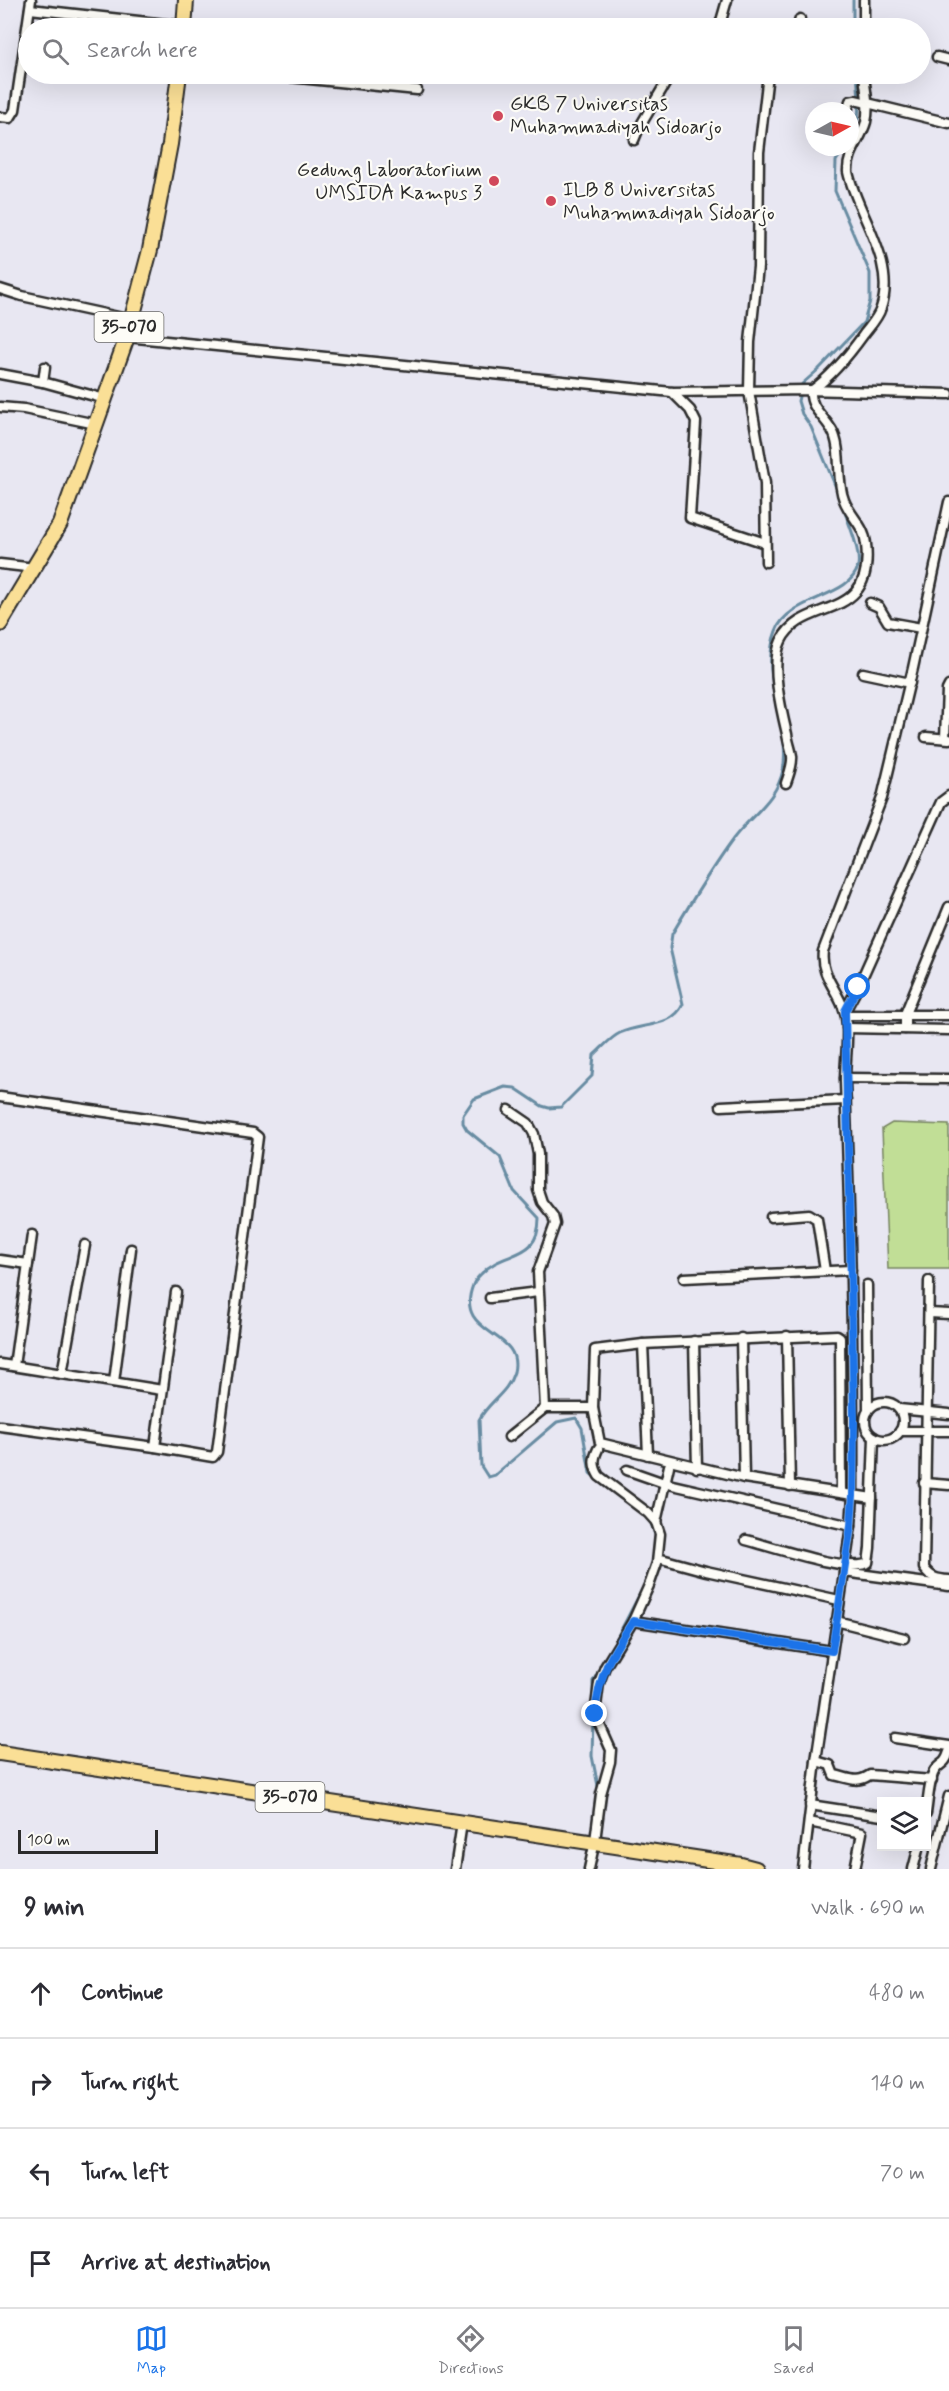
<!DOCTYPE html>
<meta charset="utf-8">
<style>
body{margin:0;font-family:Mynerve,sans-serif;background:#f2f2f3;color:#2b2b33}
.controls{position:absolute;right:18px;bottom:18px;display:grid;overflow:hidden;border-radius:0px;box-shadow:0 6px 24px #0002}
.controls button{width:54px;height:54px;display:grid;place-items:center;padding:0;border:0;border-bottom:2px solid #e1e1e2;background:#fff;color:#2b2b33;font:30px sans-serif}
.compass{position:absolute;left:805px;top:102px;width:54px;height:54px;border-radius:50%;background:#fff;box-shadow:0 6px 24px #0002;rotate:82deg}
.scale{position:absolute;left:18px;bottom:15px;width:140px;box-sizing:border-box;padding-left:6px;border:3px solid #2b2b2b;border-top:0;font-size:16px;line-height:21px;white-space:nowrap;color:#2b2b2b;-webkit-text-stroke:4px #fdfcf7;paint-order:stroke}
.stop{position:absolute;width:18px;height:18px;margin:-14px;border:4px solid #1a73e8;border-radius:50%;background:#fff}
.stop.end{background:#1a73e8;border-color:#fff;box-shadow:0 2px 6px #0008}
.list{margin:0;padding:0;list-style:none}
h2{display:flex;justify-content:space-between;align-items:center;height:78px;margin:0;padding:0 24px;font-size:26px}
h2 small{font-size:20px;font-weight:400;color:#7c7c81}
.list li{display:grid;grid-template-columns:39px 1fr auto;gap:18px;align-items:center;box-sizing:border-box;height:90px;padding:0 24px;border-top:2px solid #e1e1e2}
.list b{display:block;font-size:22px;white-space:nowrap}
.list em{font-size:20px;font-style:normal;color:#7c7c81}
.icon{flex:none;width:33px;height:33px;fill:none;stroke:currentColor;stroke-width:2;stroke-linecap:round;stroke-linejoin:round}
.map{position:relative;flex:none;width:949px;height:1869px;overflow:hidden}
.search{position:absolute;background:#fff;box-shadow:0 6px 24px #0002;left:18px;right:18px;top:18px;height:66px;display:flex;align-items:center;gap:15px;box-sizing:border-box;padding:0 21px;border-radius:33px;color:#7c7c81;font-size:22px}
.sheet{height:438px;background:#fff}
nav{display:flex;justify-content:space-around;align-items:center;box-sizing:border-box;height:84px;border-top:2px solid #e1e1e2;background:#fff;font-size:16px;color:#7c7c81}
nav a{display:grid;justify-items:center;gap:3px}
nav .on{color:#1a73e8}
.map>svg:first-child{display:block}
.grass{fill:#c1de96;stroke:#768460;stroke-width:1.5}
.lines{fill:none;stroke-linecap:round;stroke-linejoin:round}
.stream{stroke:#688ca2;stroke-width:3}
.minor-casing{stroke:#2b2b2b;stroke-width:13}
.primary-casing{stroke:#2b2b2b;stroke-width:18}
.minor{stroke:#fdfcf7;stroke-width:8}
.primary{stroke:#fadf96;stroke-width:14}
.route{stroke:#1a73e8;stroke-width:8}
.poi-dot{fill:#d1495b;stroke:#fdfcf7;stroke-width:2}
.labels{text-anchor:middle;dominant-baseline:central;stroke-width:4.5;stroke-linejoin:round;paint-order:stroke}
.shield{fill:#fdfcf7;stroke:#6a6a68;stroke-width:1.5}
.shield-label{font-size:18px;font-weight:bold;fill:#2b2b2b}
.poi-label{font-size:20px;fill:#2b2b2b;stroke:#fdfcf7;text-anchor:start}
</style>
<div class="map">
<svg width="949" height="1869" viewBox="0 0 949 1869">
<rect width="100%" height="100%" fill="#e8e7f2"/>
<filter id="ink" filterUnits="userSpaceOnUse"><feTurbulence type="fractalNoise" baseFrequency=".0167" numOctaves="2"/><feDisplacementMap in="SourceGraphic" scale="12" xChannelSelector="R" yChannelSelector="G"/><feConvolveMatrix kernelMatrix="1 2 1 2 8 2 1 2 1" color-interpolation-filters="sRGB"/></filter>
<g filter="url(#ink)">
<polygon class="grass" points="892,1123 949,1125 949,1269 888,1269 882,1129"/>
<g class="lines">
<g class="stream">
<polyline points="853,0 853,28"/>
<polyline points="857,74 859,99"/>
<polyline points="850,137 858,118 859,104"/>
<polyline points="839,495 811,427 802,414 798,401 802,384 819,369 864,322 870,301 870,273 835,191 836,161 845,147"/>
<path d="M596 1478 590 1473 582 1428 576 1418 557 1422 495 1475 488 1477 481 1466 479 1420C488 1402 508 1393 514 1372 524 1329 453 1337 473 1285 474 1281 478 1277 481 1274 504 1249 539 1262 539 1218L514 1191 500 1157 467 1130 463 1123V1115L474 1099 505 1087 515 1088 542 1106 549 1108 561 1107 592 1076 594 1055C602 1048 611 1037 620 1033 640 1023 673 1028 683 1004L670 948 672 934C691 902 711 869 733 839 751 815 777 800 783 770 792 727 758 677 776 631 789 596 851 598 858 566 861 550 847 520 842 504"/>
<polyline points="649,1518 657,1540"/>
<polyline points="608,1655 645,1584"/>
<polyline points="593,1699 593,1681 602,1666"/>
<polyline points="593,1717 592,1756 599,1791"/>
<polyline points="584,1869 588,1854"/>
</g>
<defs>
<g id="minor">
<polyline points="30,9 184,26"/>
<polyline points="719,28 727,0"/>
<polyline points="797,28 800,19"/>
<polyline points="864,28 864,0"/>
<polyline points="937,57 949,60"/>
<polyline points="260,74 417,90"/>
<polyline points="847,111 850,101 855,100 949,123"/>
<polyline points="0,117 10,118 15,110 31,0"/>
<polyline points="634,140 639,128 671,74"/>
<polyline points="0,289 22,296 132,320"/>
<polyline points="127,337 672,392 807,390 949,394"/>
<polyline points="45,367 43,382 105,399"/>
<polyline points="0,374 43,382"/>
<polyline points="672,392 690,410 696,422 690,518 765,543"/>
<polyline points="0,407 24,409 96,424"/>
<polyline points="766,562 765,483 749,391 750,342 758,267 759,152 768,74"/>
<polyline points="0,564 35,568"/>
<polyline points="870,603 879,607 888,622 921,628"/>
<polyline points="863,673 910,683"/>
<polyline points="926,737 949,739"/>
<polyline points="945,738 947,690 949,686"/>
<path d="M786 783C789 774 793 765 792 756 791 749 788 742 787 734 781 709 770 664 781 641 803 596 875 624 866 544 865 527 850 516 844 500 836 480 842 457 835 437 830 420 809 410 811 391 832 376 849 355 864 334 870 326 878 318 881 308 897 262 857 214 848 172 847 153 861 140 866 122 870 106 865 90 864 74"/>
<polyline points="845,1011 858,987 941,802 949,796"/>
<polyline points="846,1015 949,1015"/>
<polyline points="847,1028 949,1030"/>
<polyline points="905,1029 905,1014 949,907"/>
<polyline points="845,1078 949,1079"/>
<polyline points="0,1097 253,1133 258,1137 217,1452 213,1457 207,1456 155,1447 0,1426"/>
<polyline points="721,1106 846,1100"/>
<polyline points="509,1110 528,1123 534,1134 538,1154 538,1190 542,1202 553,1216 555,1224 538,1272 545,1408 593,1408"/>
<polyline points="771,1217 809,1214 817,1219 825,1271"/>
<polyline points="0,1260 28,1264"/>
<polyline points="684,1278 851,1270"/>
<path d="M929 1281 924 1568C931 1578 937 1579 949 1580"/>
<polyline points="867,1285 868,1411"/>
<polyline points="490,1298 538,1292"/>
<polyline points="929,1313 949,1314"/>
<polyline points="787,1336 790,1486"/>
<polyline points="741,1338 744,1478"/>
<polyline points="694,1341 697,1468"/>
<polyline points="643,1344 648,1455"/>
<polyline points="0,1364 162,1390"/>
<polyline points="14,1366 32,1235"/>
<polyline points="62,1374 85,1245"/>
<polyline points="114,1382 131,1249"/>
<circle cx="884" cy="1421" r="19"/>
<polyline points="899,1409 949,1414"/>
<polyline points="900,1431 949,1431"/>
<polyline points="509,1437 545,1408"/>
<polyline points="155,1447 176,1292"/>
<polyline points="627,1470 664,1483 851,1526"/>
<polyline points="924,1483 949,1485"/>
<polyline points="841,1492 840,1337 837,1335 643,1344 595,1350 593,1408 600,1443 744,1478 872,1498"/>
<polyline points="656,1522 669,1466"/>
<path d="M746 1540C770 1546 848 1573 868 1563L870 1548 874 1437"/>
<polyline points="658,1558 706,1571 839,1600"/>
<polyline points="844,1572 949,1586"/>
<polyline points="633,1621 832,1651"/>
<polyline points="836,1621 904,1638"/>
<polyline points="895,1738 949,1746"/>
<path d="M816 1761 830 1765 834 1775C850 1778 856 1784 870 1775L932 1780"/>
<polyline points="810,1805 882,1816"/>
<path d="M926 1813C928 1803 929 1778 935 1770 941 1762 945 1765 949 1752"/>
<polyline points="809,1822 862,1833 855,1869"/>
<polyline points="455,1869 462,1823"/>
<path d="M589 1869 595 1841 601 1794 610 1762 611 1750 595 1714 599 1683 605 1667 633 1621 650 1583 657 1563 660 1534 656 1522 648 1513 599 1476C593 1466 593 1459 598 1449"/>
<path d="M803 1869 816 1761 851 1526 853 1495C854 1357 850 1219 845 1081 845 1063 848 1045 847 1026 846 995 819 980 823 951L882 798 913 668 949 502"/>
<polyline points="913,1869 919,1846"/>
<polyline points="931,1869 949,1796"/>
</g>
<g id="primary">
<polyline points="184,28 186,0"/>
<polyline points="0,624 60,524 127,337 150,250 170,144 179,74"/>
<polyline points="0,1753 741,1865 756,1869"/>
</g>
</defs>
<use href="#minor" class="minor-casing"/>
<use href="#primary" class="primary-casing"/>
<use href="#minor" class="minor"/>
<use href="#primary" class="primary"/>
</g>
</g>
<g class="lines" filter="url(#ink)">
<path class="route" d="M595 1714C599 1673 611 1655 633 1621L832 1651 851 1526 853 1495 854 1419 845 1011 858 987"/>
</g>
<g class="poi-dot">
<circle cx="498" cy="116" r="6"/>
<circle cx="494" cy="181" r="6"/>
<circle cx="551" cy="201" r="6"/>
</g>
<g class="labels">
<g class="shield">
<rect x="94.5" y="312" width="69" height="30" rx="4.5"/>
<rect x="255.5" y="1782" width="69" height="30" rx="4.5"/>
</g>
<g class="shield-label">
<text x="129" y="327">35-070</text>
<text x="290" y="1797">35-070</text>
</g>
<g class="poi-label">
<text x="510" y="104">GKB 7 Universitas<tspan x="510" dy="23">Muhammadiyah Sidoarjo</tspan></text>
<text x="482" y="170" text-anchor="end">Gedung Laboratorium<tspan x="482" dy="23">UMSIDA Kampus 3</tspan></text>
<text x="563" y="190">ILB 8 Universitas<tspan x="563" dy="23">Muhammadiyah Sidoarjo</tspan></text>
</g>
</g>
</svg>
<div class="controls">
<button><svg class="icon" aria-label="layers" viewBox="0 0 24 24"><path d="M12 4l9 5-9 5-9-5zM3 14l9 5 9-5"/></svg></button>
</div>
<svg class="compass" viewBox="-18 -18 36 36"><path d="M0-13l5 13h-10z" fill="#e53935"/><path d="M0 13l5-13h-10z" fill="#7c7c81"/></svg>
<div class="scale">100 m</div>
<div class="stop" style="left:858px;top:987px"></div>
<div class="stop end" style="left:595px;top:1714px"></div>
<div class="search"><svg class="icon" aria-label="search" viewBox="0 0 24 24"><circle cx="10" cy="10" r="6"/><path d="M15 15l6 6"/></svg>Search here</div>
</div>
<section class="sheet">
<h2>9 min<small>Walk · 690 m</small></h2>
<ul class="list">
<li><svg class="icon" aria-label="ahead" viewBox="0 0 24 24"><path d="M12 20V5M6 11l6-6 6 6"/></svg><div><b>Continue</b></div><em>480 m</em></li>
<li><svg class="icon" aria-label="right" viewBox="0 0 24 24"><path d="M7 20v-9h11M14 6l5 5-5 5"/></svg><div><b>Turn right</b></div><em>140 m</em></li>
<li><svg class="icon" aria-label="left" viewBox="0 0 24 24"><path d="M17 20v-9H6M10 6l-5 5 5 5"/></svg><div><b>Turn left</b></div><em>70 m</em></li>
<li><svg class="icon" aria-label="arrive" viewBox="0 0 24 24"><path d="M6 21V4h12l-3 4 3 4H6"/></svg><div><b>Arrive at destination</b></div></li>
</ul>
</section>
<nav>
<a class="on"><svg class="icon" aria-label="map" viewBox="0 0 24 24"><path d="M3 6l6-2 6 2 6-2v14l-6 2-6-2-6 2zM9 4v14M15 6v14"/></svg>Map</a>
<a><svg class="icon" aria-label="directions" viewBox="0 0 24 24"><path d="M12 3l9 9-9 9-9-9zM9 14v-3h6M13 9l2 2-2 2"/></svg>Directions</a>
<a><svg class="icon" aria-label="saved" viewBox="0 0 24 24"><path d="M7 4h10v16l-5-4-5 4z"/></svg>Saved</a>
</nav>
